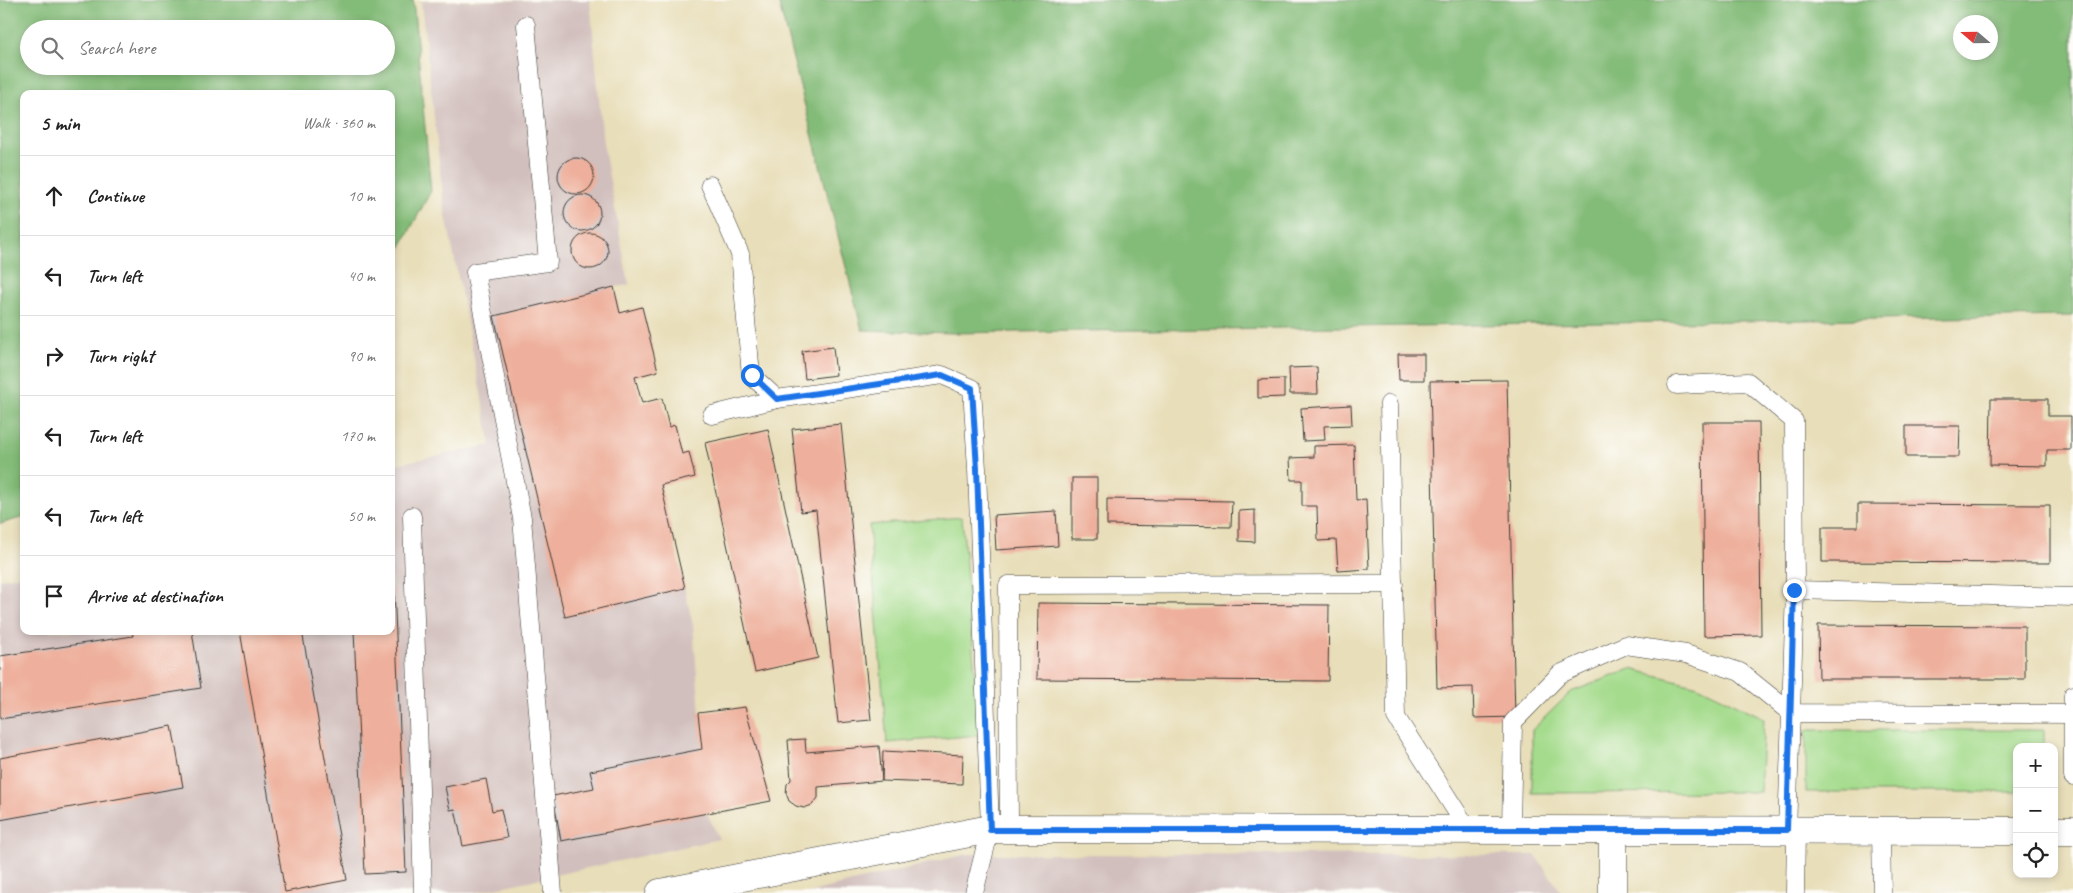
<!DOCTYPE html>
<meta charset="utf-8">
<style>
body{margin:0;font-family:Caveat,sans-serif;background:#f2f2f2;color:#222}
.controls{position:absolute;right:15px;bottom:15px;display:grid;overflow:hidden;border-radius:10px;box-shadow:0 2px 8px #0003}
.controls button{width:45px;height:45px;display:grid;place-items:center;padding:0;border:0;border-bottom:1px solid #e0e0e0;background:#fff;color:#222;font:25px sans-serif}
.compass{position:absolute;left:1953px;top:15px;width:45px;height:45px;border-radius:50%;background:#fff;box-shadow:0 2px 8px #0003;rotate:290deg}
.stop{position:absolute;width:15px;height:15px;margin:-11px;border:4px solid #1a73e8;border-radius:50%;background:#fff}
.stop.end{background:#1a73e8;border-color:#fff;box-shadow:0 1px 5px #0008}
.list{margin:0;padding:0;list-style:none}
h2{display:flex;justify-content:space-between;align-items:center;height:65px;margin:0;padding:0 20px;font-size:21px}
h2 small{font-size:16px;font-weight:400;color:#767676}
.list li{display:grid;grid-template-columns:32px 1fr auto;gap:15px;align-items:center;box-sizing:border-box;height:80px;padding:0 20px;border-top:1px solid #e0e0e0}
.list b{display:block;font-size:19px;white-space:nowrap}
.list em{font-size:16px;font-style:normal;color:#767676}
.icon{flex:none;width:28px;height:28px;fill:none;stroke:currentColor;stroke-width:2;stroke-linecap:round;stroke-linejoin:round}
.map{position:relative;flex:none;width:2073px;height:893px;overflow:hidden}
.search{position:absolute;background:#fff;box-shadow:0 2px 8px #0003;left:20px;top:20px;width:375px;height:55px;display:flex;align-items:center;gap:12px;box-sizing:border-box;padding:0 18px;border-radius:28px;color:#767676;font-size:19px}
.panel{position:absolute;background:#fff;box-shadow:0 2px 8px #0003;left:20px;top:90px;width:375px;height:545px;border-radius:10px}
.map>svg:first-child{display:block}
.industrial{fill:#d1bfbd}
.green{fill:#a4db8c;stroke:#607c54}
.forest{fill:#83bb78;stroke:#506c4a;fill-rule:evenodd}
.building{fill:#eeb09c}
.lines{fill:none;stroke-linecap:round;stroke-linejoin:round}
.service-casing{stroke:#3b3934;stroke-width:19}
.tertiary-casing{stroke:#3b3934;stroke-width:29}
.secondary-casing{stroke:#3b3934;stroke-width:29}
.service{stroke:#fff;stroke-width:18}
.tertiary{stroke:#fff;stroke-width:28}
.secondary{stroke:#fff;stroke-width:28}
.route{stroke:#1a73e8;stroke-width:6}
</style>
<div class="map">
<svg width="2073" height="893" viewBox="0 0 2073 893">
<rect width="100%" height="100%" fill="#fdfcf7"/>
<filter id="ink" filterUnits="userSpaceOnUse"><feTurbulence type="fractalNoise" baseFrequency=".02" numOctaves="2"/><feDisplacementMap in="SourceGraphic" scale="10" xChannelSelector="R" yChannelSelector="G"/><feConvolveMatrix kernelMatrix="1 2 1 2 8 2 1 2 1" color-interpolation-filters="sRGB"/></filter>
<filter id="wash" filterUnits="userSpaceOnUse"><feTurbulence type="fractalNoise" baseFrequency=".0096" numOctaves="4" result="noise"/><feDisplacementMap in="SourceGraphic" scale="20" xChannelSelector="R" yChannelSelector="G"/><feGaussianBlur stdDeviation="1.12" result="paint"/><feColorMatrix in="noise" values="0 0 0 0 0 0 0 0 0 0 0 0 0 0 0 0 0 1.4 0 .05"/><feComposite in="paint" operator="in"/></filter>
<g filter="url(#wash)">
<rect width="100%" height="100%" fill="#e8deb9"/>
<g class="industrial">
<polygon points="590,0 603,143 629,285 614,287 693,625 708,815 719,839 473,893 0,893 0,579 24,575 24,631 391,631 391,465 491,445 444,205 421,1"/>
<polygon points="967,854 1535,855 1562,893 807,893"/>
</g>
<g class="green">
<polygon points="962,517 980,735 887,743 869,525"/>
<polygon points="1631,669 1698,686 1764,718 1760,792 1532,793 1532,730 1571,692"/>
<polygon points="1806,730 2044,730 2044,747 2017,747 2017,792 1806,792"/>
</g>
<g class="forest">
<path d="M0 0H413L431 191 391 265V94H24V517L0 524ZM29 29H386V66H29Z"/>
<path d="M778 0H2073V316L952 333 862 330ZM1960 22H1990V52H1960Z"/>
</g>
<g id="blocks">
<g class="building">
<circle cx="576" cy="176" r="18"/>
<circle cx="582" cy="213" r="18"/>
<circle cx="590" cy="251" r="18"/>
<polygon points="614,287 620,313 642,307 658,371 635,377 642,403 662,398 669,427 675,425 682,454 689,452 695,477 661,485 685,588 565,617 494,316"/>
<polygon points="833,347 836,375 805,379 802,351"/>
<polygon points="1398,354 1424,354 1424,380 1399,380"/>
<polygon points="1317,367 1318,394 1290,394 1289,368"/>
<polygon points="1284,379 1284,397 1258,398 1258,380"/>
<polygon points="1507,380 1515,717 1474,718 1473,687 1437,688 1430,381"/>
<polygon points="1991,399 2048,399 2048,416 2071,416 2071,450 2047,450 2047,466 1990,465"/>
<polygon points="1351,405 1352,425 1324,426 1325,440 1303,441 1301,408"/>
<polygon points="1702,422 1759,422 1761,635 1704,636"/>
<polygon points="841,424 871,720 838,723 816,510 801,512 792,429"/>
<polygon points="1906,426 1960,426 1959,457 1906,457"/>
<polygon points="768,429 818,658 755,672 705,443"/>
<polygon points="1354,445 1356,500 1366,499 1369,569 1338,571 1336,540 1318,541 1317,506 1302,506 1302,480 1291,480 1290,458 1314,457 1314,446"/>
<rect x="1072" y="478" width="25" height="61"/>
<polygon points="1107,499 1232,501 1231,527 1107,525"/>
<polygon points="1858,504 2050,505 2050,563 1822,562 1822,527 1858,527"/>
<polygon points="1255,510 1255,542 1239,541 1239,511"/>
<polygon points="1056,511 1058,546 996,550 994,515"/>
<polygon points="391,588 394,588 406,872 365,874 354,631 391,631"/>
<polygon points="1038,603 1329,605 1328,681 1037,679"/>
<polygon points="1818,625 2025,626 2025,679 1819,679"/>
<polygon points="132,631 192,631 201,688 0,719 0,656 133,636"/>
<polygon points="240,631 302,631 347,880 285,892"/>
<polygon points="745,707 771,801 561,841 553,796 594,788 590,771 702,749 698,713"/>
<polygon points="172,726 183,787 0,820 0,758"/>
<polygon points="805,739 806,752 879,746 882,781 818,787 818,798 812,805 804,808 796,806 789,801 786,793 787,784 791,780 788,740"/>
<polygon points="883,751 963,755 962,784 882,781"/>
<polygon points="486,779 492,811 501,809 507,838 463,846 455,809 450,810 445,787"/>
</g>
</g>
</g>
<g filter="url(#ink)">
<use href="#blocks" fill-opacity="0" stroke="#3b3934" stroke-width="1"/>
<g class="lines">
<defs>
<g id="service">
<polyline points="526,25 548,262 475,272 522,518 553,893"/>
<polyline points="710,185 740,254 751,375 777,399 942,375 972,388 977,469 990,829 974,893"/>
<polyline points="1677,385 1748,382 1794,421 1795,590"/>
<polyline points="1389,404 1396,717 1469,831"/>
<polyline points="712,415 777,399"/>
<polyline points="412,516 423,893"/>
<polyline points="2073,597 1795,590 1791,713 2073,714 2073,695"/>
<polyline points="2073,714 2073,777"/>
<polyline points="1009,829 1008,585 1394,584"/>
<polyline points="1511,830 1513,722 1560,674 1626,645 1686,654 1740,672 1791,713 1787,831"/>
<polyline points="1881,831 1882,893"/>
<polyline points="1795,893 1796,831"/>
</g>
<polyline id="tertiary" points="1613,893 1613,830"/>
<g id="secondary">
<polyline points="2054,831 2073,831"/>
<polyline points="660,893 990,829 2017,831"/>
</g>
</defs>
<use href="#service" class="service-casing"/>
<use href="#tertiary" class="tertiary-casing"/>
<use href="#secondary" class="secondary-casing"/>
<use href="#service" class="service"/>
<use href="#tertiary" class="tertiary"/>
<use href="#secondary" class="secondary"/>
</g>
</g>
<g class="lines" filter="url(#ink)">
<polyline class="route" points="752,375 777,399 942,375 972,388 977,469 990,830 1787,830 1794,590"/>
</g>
</svg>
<div class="controls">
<button>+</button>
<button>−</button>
<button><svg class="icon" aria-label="locate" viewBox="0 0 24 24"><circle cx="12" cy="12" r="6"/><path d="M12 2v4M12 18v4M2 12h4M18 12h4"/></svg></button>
</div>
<svg class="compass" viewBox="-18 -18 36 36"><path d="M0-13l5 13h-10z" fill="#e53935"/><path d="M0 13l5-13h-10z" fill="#767676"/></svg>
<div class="stop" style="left:752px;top:375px"></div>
<div class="stop end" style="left:1794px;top:590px"></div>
<div class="search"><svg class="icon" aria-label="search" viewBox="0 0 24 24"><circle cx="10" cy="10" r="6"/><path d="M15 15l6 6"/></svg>Search here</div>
<section class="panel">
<h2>5 min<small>Walk · 360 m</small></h2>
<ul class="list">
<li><svg class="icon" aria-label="ahead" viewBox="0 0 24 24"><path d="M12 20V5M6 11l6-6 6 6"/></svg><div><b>Continue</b></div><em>10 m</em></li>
<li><svg class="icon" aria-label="left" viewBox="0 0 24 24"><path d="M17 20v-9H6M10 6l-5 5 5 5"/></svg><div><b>Turn left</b></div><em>40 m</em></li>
<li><svg class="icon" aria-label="right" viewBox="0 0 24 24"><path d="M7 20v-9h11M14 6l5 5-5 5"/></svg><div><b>Turn right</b></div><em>90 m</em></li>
<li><svg class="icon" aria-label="left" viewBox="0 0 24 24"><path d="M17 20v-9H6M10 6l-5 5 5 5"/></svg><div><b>Turn left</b></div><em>170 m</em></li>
<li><svg class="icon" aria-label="left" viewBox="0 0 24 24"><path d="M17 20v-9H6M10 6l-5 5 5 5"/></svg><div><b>Turn left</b></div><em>50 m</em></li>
<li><svg class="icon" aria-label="arrive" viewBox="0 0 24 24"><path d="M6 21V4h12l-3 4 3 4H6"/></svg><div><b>Arrive at destination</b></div></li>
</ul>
</section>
</div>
